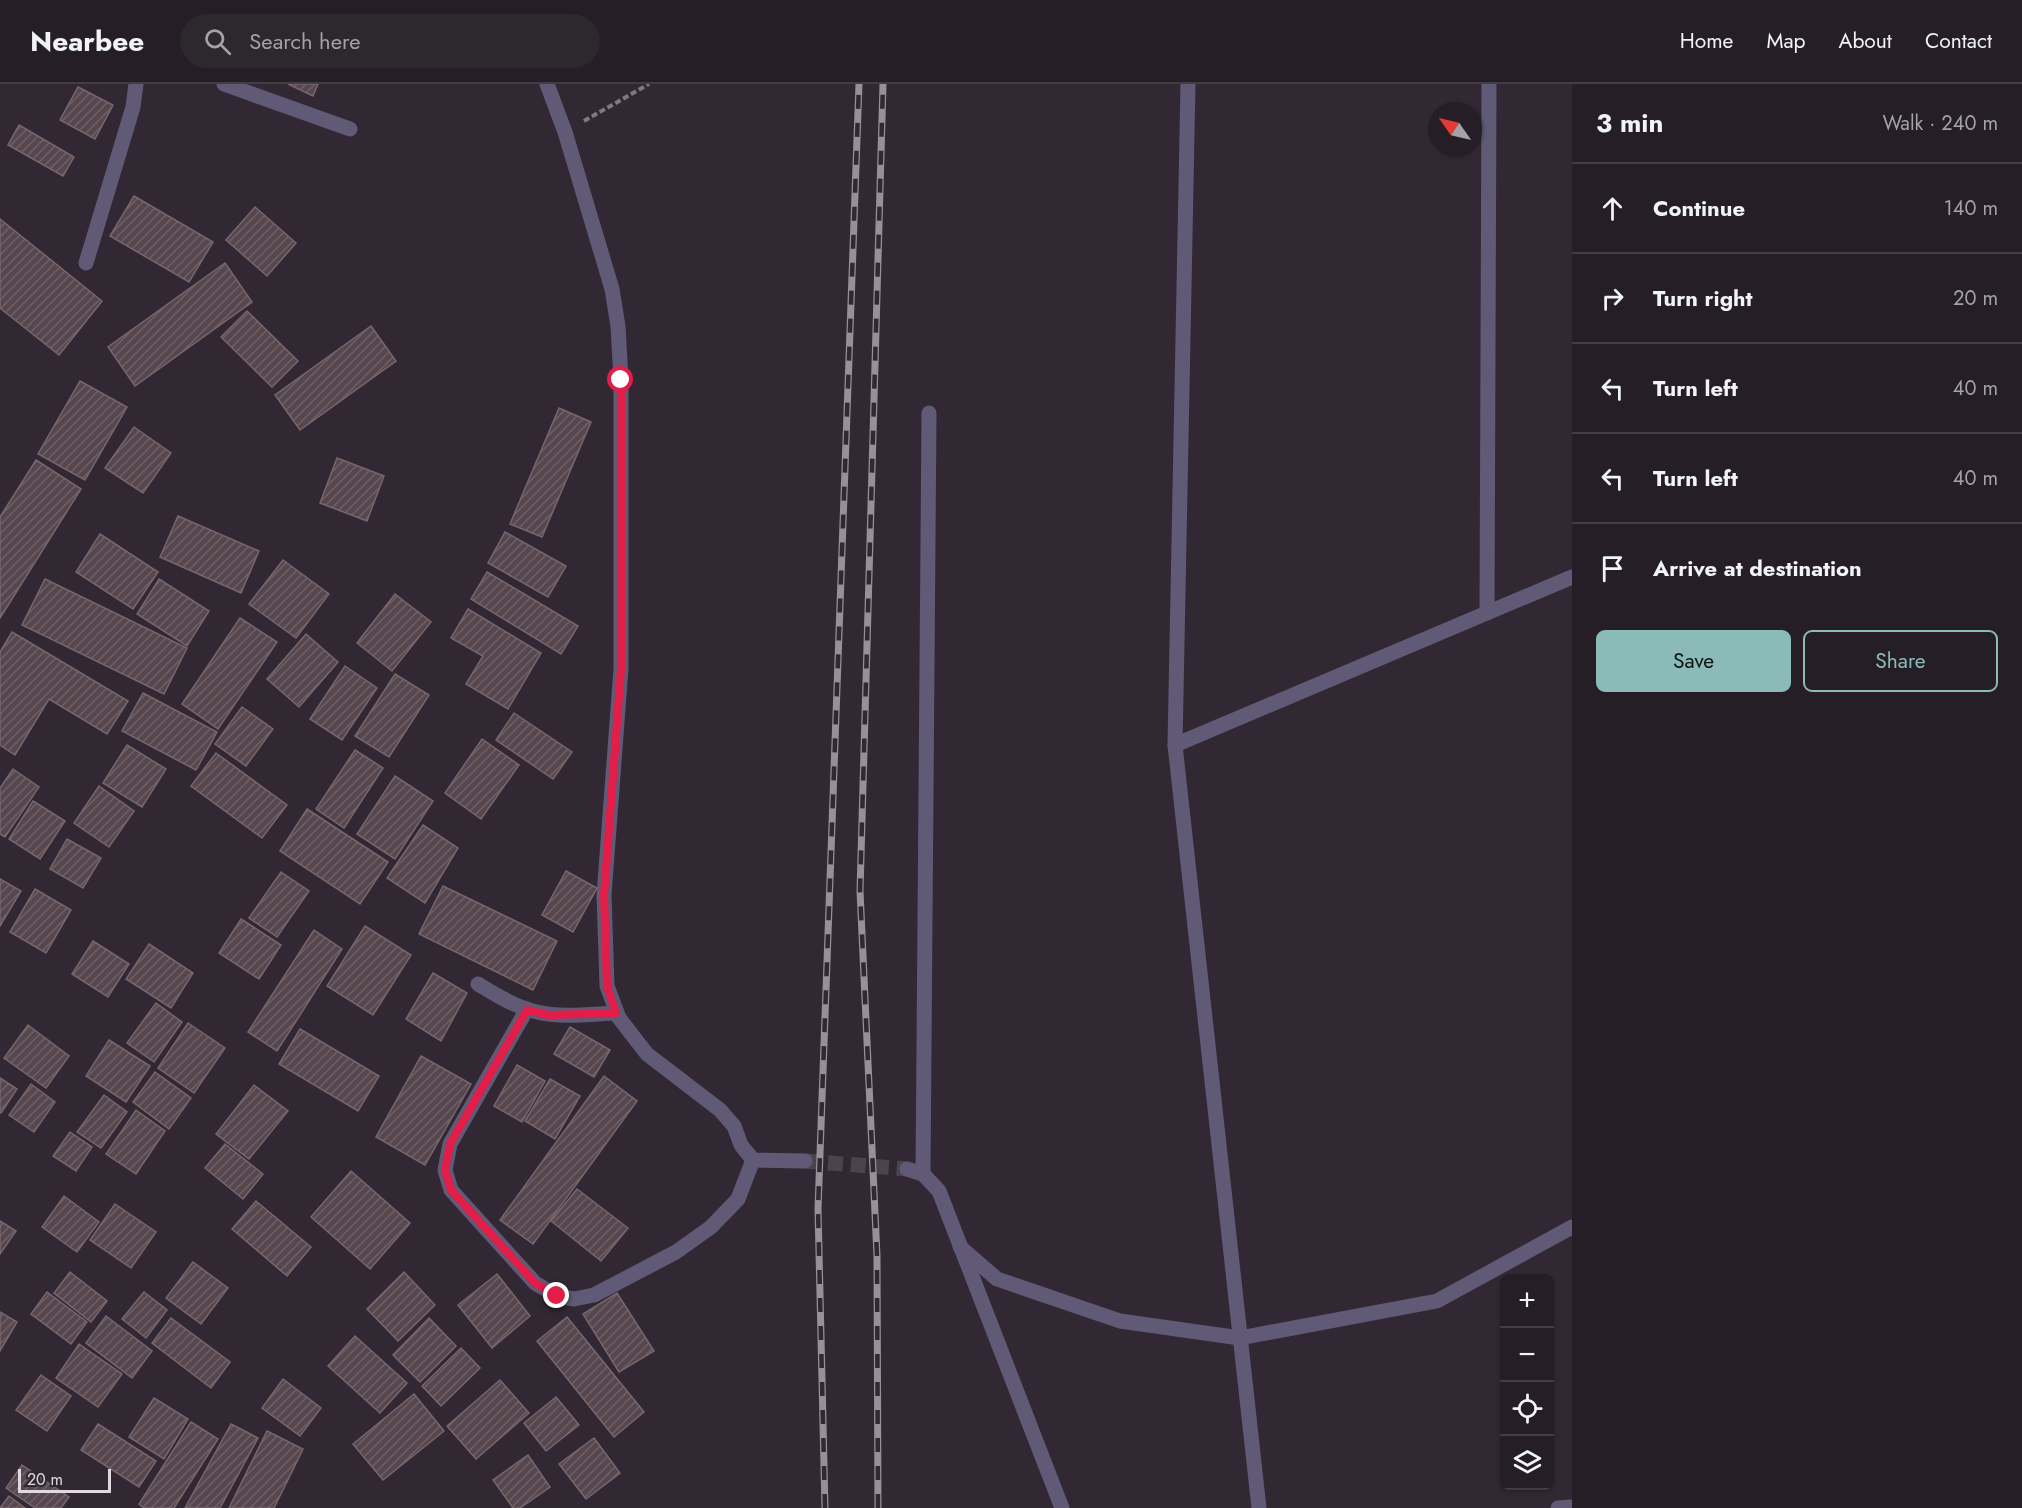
<!DOCTYPE html>
<meta charset="utf-8">
<style>
body{margin:0;font-family:Jost,sans-serif;background:#2d272e;color:#f1f3f6}
.controls{position:absolute;right:18px;bottom:18px;display:grid;overflow:hidden;border-radius:9px;box-shadow:0 2px 4px #0004}
.controls button{width:54px;height:54px;display:grid;place-items:center;padding:0;border:0;border-bottom:2px solid #423c43;background:#251e26;color:#f1f3f6;font:30px sans-serif}
.compass{position:absolute;left:1428px;top:18px;width:54px;height:54px;border-radius:50%;background:#251e26;box-shadow:0 2px 4px #0004;rotate:304deg}
.scale{position:absolute;left:18px;bottom:15px;width:93px;box-sizing:border-box;padding-left:6px;border:3px solid #e0d9e1;border-top:0;font-size:16px;line-height:21px;white-space:nowrap;color:#e0d9e1;-webkit-text-stroke:4px #312833;paint-order:stroke}
.stop{position:absolute;width:18px;height:18px;margin:-14px;border:4px solid #e11d48;border-radius:50%;background:#fff}
.stop.end{background:#e11d48;border-color:#fff;box-shadow:0 2px 6px #0008}
.list{margin:0;padding:0;list-style:none}
h2{display:flex;justify-content:space-between;align-items:center;height:78px;margin:0;padding:0 24px;font-size:26px}
h2 small{font-size:20px;font-weight:400;color:#a3a2a7}
.list li{display:grid;grid-template-columns:39px 1fr auto;gap:18px;align-items:center;box-sizing:border-box;height:90px;padding:0 24px;border-top:2px solid #423c43}
.list b{display:block;font-size:22px;white-space:nowrap}
.list em{font-size:20px;font-style:normal;color:#a3a2a7}
.actions{display:flex;gap:12px;padding:18px 24px}
.actions a{flex:1;padding:14px 0;border:2px solid #8bbbb9;border-radius:9px;text-align:center;font-size:21px;color:#8bbbb9}
.actions .main{background:#8bbbb9;color:#111}
.icon{flex:none;width:33px;height:33px;fill:none;stroke:currentColor;stroke-width:2;stroke-linecap:round;stroke-linejoin:round}
.map{position:relative;flex:none;width:1572px;height:1424px;overflow:hidden}
header{display:flex;align-items:center;gap:36px;box-sizing:border-box;height:84px;padding:0 30px;background:#251e26;border-bottom:2px solid #423c43}
header strong{font-size:28px}
nav{display:flex;gap:33px;margin-inline-start:auto;font-size:21px}
.search{width:420px;height:54px;background:#2d272e;display:flex;align-items:center;gap:15px;box-sizing:border-box;padding:0 21px;border-radius:33px;color:#a3a2a7;font-size:22px}
main{display:flex}
aside{flex:1;background:#251e26}
.map>svg:first-child{display:block}
.building{fill:url(#building-hatch);stroke:#77666e;stroke-width:1.5}
.lines{fill:none;stroke-linecap:round;stroke-linejoin:round}
.tertiary-tunnel{stroke:#4b434d;stroke-width:15;stroke-dasharray:15 8;stroke-linecap:butt}
.path{stroke:#7f7781;stroke-width:4;stroke-dasharray:6 3;stroke-linecap:butt}
.service{stroke:#605a77;stroke-width:15}
.minor{stroke:#605a77;stroke-width:15}
.tertiary{stroke:#605a77;stroke-width:15}
.rail-casing{stroke:#989099;stroke-width:7}
.rail{stroke:#312833;stroke-width:4.5;stroke-dasharray:14;stroke-linecap:butt}
.route{stroke:#e11d48;stroke-width:8}
</style>
<header>
<strong>Nearbee</strong>
<div class="search"><svg class="icon" aria-label="search" viewBox="0 0 24 24"><circle cx="10" cy="10" r="6"/><path d="M15 15l6 6"/></svg>Search here</div>
<nav><a>Home</a><a>Map</a><a>About</a><a>Contact</a></nav>
</header>
<main>
<div class="map">
<svg width="1572" height="1424" viewBox="0 0 1572 1424">
<defs>
<pattern id="building-hatch" width="6" height="6" patternUnits="userSpaceOnUse" patternTransform="scale(1.5)"><rect width="6" height="6" fill="#56464d"/><path d="M-1 1l2-2M0 6l6-6M5 7l2-2" fill="none" stroke="#6e6066"/></pattern>
</defs>
<rect width="100%" height="100%" fill="#312833"/>
<g class="building">
<polygon points="288,0 318,0 313,12"/>
<polygon points="78,3 113,21 95,55 60,36"/>
<polygon points="19,41 74,73 63,92 8,61"/>
<polygon points="134,112 213,158 189,198 110,152"/>
<polygon points="255,123 296,159 267,192 226,156"/>
<polygon points="0,135 102,217 59,271 0,224"/>
<polygon points="225,179 252,218 135,302 108,263"/>
<polygon points="247,227 298,277 272,303 221,253"/>
<polygon points="371,242 396,277 300,346 275,311"/>
<polygon points="80,297 127,323 85,396 38,370"/>
<polygon points="559,324 591,338 542,453 510,440"/>
<polygon points="134,343 171,369 143,409 105,384"/>
<polygon points="337,374 384,392 367,437 320,419"/>
<polygon points="36,376 81,405 0,534 0,433"/>
<polygon points="178,432 259,467 241,509 160,473"/>
<polygon points="505,448 566,482 548,513 488,479"/>
<polygon points="100,450 158,488 133,525 76,488"/>
<polygon points="283,476 329,510 296,554 249,520"/>
<polygon points="487,488 578,542 561,570 471,515"/>
<polygon points="45,495 187,564 164,610 22,541"/>
<polygon points="159,495 209,527 187,562 137,530"/>
<polygon points="395,510 431,538 392,587 357,559"/>
<polygon points="468,525 541,569 508,625 466,600 483,572 451,554"/>
<polygon points="240,534 277,558 218,645 182,620"/>
<polygon points="12,548 128,617 107,650 49,615 15,671 0,661 0,568"/>
<polygon points="306,550 338,578 299,623 267,595"/>
<polygon points="345,582 377,604 342,656 310,635"/>
<polygon points="395,590 429,611 389,673 355,652"/>
<polygon points="143,609 217,648 196,686 122,647"/>
<polygon points="242,623 273,645 246,682 215,660"/>
<polygon points="514,629 572,668 553,695 496,656"/>
<polygon points="482,655 519,681 481,735 445,709"/>
<polygon points="127,661 166,685 142,723 103,699"/>
<polygon points="355,666 383,684 344,744 316,725"/>
<polygon points="216,669 287,721 262,754 191,702"/>
<polygon points="13,685 39,703 5,753 0,750 0,704"/>
<polygon points="395,692 433,717 395,775 357,750"/>
<polygon points="99,702 134,727 109,763 74,739"/>
<polygon points="33,717 65,737 40,775 9,755"/>
<polygon points="307,725 388,778 360,820 280,767"/>
<polygon points="423,741 458,764 425,819 387,794"/>
<polygon points="67,755 101,774 83,804 50,785"/>
<polygon points="566,787 597,804 573,848 542,831"/>
<polygon points="281,788 309,807 277,853 249,834"/>
<polygon points="0,795 21,807 0,842"/>
<polygon points="443,802 557,857 533,906 419,850"/>
<polygon points="35,805 71,826 46,869 10,848"/>
<polygon points="241,835 281,861 259,895 219,869"/>
<polygon points="365,842 411,871 373,931 327,902"/>
<polygon points="314,846 342,865 277,967 248,948"/>
<polygon points="93,857 129,880 108,913 72,890"/>
<polygon points="149,860 193,889 171,924 126,895"/>
<polygon points="433,889 467,909 441,957 406,935"/>
<polygon points="156,919 182,938 154,978 127,959"/>
<polygon points="188,939 225,964 194,1009 158,984"/>
<polygon points="28,941 69,972 46,1004 4,974"/>
<polygon points="570,943 610,966 594,993 554,970"/>
<polygon points="300,945 379,992 358,1027 279,980"/>
<polygon points="109,956 150,982 126,1018 86,992"/>
<polygon points="421,972 471,1000 425,1081 376,1053"/>
<polygon points="517,981 545,997 522,1038 494,1022"/>
<polygon points="155,988 191,1014 169,1045 133,1018"/>
<polygon points="604,992 637,1017 533,1160 500,1136"/>
<polygon points="0,994 17,1005 1,1029 0,1028"/>
<polygon points="550,995 580,1012 555,1055 525,1037"/>
<polygon points="31,1000 55,1018 34,1048 9,1031"/>
<polygon points="254,1001 288,1027 249,1075 216,1050"/>
<polygon points="104,1011 127,1028 101,1064 77,1048"/>
<polygon points="136,1026 165,1047 136,1090 106,1070"/>
<polygon points="70,1048 92,1063 76,1087 53,1072"/>
<polygon points="225,1060 263,1090 243,1115 205,1084"/>
<polygon points="351,1087 410,1139 370,1185 311,1133"/>
<polygon points="577,1105 628,1144 601,1177 551,1137"/>
<polygon points="64,1112 99,1138 77,1168 42,1143"/>
<polygon points="256,1117 311,1163 287,1192 232,1145"/>
<polygon points="115,1120 156,1148 131,1184 90,1156"/>
<polygon points="0,1137 16,1147 0,1170"/>
<polygon points="193,1178 228,1204 201,1240 166,1214"/>
<polygon points="70,1188 107,1217 91,1238 54,1209"/>
<polygon points="404,1188 435,1221 398,1257 367,1225"/>
<polygon points="497,1190 530,1232 492,1264 458,1221"/>
<polygon points="47,1208 87,1238 71,1260 31,1230"/>
<polygon points="144,1208 167,1226 146,1254 122,1235"/>
<polygon points="617,1209 654,1267 619,1288 583,1230"/>
<polygon points="0,1228 17,1238 0,1267"/>
<polygon points="106,1232 152,1267 132,1294 86,1259"/>
<polygon points="567,1233 644,1328 614,1353 537,1257"/>
<polygon points="171,1234 230,1278 211,1304 152,1259"/>
<polygon points="429,1234 456,1262 420,1298 393,1271"/>
<polygon points="355,1252 407,1299 380,1329 328,1282"/>
<polygon points="79,1260 122,1290 98,1323 56,1294"/>
<polygon points="461,1264 480,1284 441,1322 422,1302"/>
<polygon points="41,1291 71,1312 47,1347 16,1326"/>
<polygon points="283,1295 321,1324 300,1352 262,1324"/>
<polygon points="500,1296 529,1329 476,1375 447,1342"/>
<polygon points="414,1310 444,1347 383,1396 353,1360"/>
<polygon points="556,1313 579,1341 546,1367 524,1339"/>
<polygon points="154,1314 188,1335 164,1375 129,1353"/>
<polygon points="191,1338 218,1355 174,1424 144,1424 139,1420"/>
<polygon points="98,1340 156,1377 139,1403 81,1366"/>
<polygon points="231,1340 258,1354 220,1424 185,1424"/>
<polygon points="267,1347 303,1365 274,1424 229,1424"/>
<polygon points="594,1354 620,1389 586,1415 559,1380"/>
<polygon points="528,1371 550,1403 520,1424 513,1424 493,1396"/>
<polygon points="22,1381 69,1413 61,1424 35,1424 6,1404"/>
<polygon points="9,1412 25,1424 0,1424"/>
</g>
<g class="lines">
<polyline class="tertiary-tunnel" points="805,1077 907,1085"/>
<polyline class="path" points="584,37 649,0"/>
<g class="service">
<polyline points="86,179 133,23 136,0"/>
<polyline points="923,1090 929,329"/>
</g>
<g class="minor">
<polyline points="224,0 350,45"/>
<polyline points="1188,0 1175,661 1572,493"/>
<polyline points="1487,529 1489,0"/>
<polyline points="1175,661 1259,1424"/>
<path d="M478 900C496 911 515 923 537 928 562 934 591 930 616 929"/>
<polyline points="527,925 450,1060 445,1086 451,1106 535,1199 557,1212 574,1215 594,1211 676,1168 711,1143 738,1115 753,1076"/>
<polyline points="960,1163 997,1195 1120,1237 1240,1254 1437,1217 1572,1143"/>
<polyline points="1558,1424 1572,1423"/>
</g>
<g class="tertiary">
<polyline points="547,0 565,48 612,205 618,242 621,296 621,585 604,811 607,902 619,934 647,970 720,1026 734,1042 741,1061 753,1076 805,1077"/>
<polyline points="907,1085 923,1090 939,1107 1062,1424"/>
</g>
<defs>
<g id="rail">
<polyline points="825,1424 818,1125 859,0"/>
<polyline points="878,1424 877,1172 860,807 883,0"/>
</g>
</defs>
<use href="#rail" class="rail-casing"/>
<use href="#rail" class="rail"/>
</g>
<g class="lines">
<polyline class="route" points="557,1212 535,1199 451,1106 445,1086 450,1060 527,926 549,931 616,929 607,902 604,811 621,585 621,296"/>
</g>
</svg>
<div class="controls">
<button>+</button>
<button>−</button>
<button><svg class="icon" aria-label="locate" viewBox="0 0 24 24"><circle cx="12" cy="12" r="6"/><path d="M12 2v4M12 18v4M2 12h4M18 12h4"/></svg></button>
<button><svg class="icon" aria-label="layers" viewBox="0 0 24 24"><path d="M12 4l9 5-9 5-9-5zM3 14l9 5 9-5"/></svg></button>
</div>
<svg class="compass" viewBox="-18 -18 36 36"><path d="M0-13l5 13h-10z" fill="#e53935"/><path d="M0 13l5-13h-10z" fill="#a3a2a7"/></svg>
<div class="scale">20 m</div>
<div class="stop" style="left:621px;top:296px"></div>
<div class="stop end" style="left:557px;top:1212px"></div>
</div>
<aside>
<h2>3 min<small>Walk · 240 m</small></h2>
<ul class="list">
<li><svg class="icon" aria-label="ahead" viewBox="0 0 24 24"><path d="M12 20V5M6 11l6-6 6 6"/></svg><div><b>Continue</b></div><em>140 m</em></li>
<li><svg class="icon" aria-label="right" viewBox="0 0 24 24"><path d="M7 20v-9h11M14 6l5 5-5 5"/></svg><div><b>Turn right</b></div><em>20 m</em></li>
<li><svg class="icon" aria-label="left" viewBox="0 0 24 24"><path d="M17 20v-9H6M10 6l-5 5 5 5"/></svg><div><b>Turn left</b></div><em>40 m</em></li>
<li><svg class="icon" aria-label="left" viewBox="0 0 24 24"><path d="M17 20v-9H6M10 6l-5 5 5 5"/></svg><div><b>Turn left</b></div><em>40 m</em></li>
<li><svg class="icon" aria-label="arrive" viewBox="0 0 24 24"><path d="M6 21V4h12l-3 4 3 4H6"/></svg><div><b>Arrive at destination</b></div></li>
</ul>
<div class="actions"><a class="main">Save</a><a>Share</a></div>
</aside>
</main>
